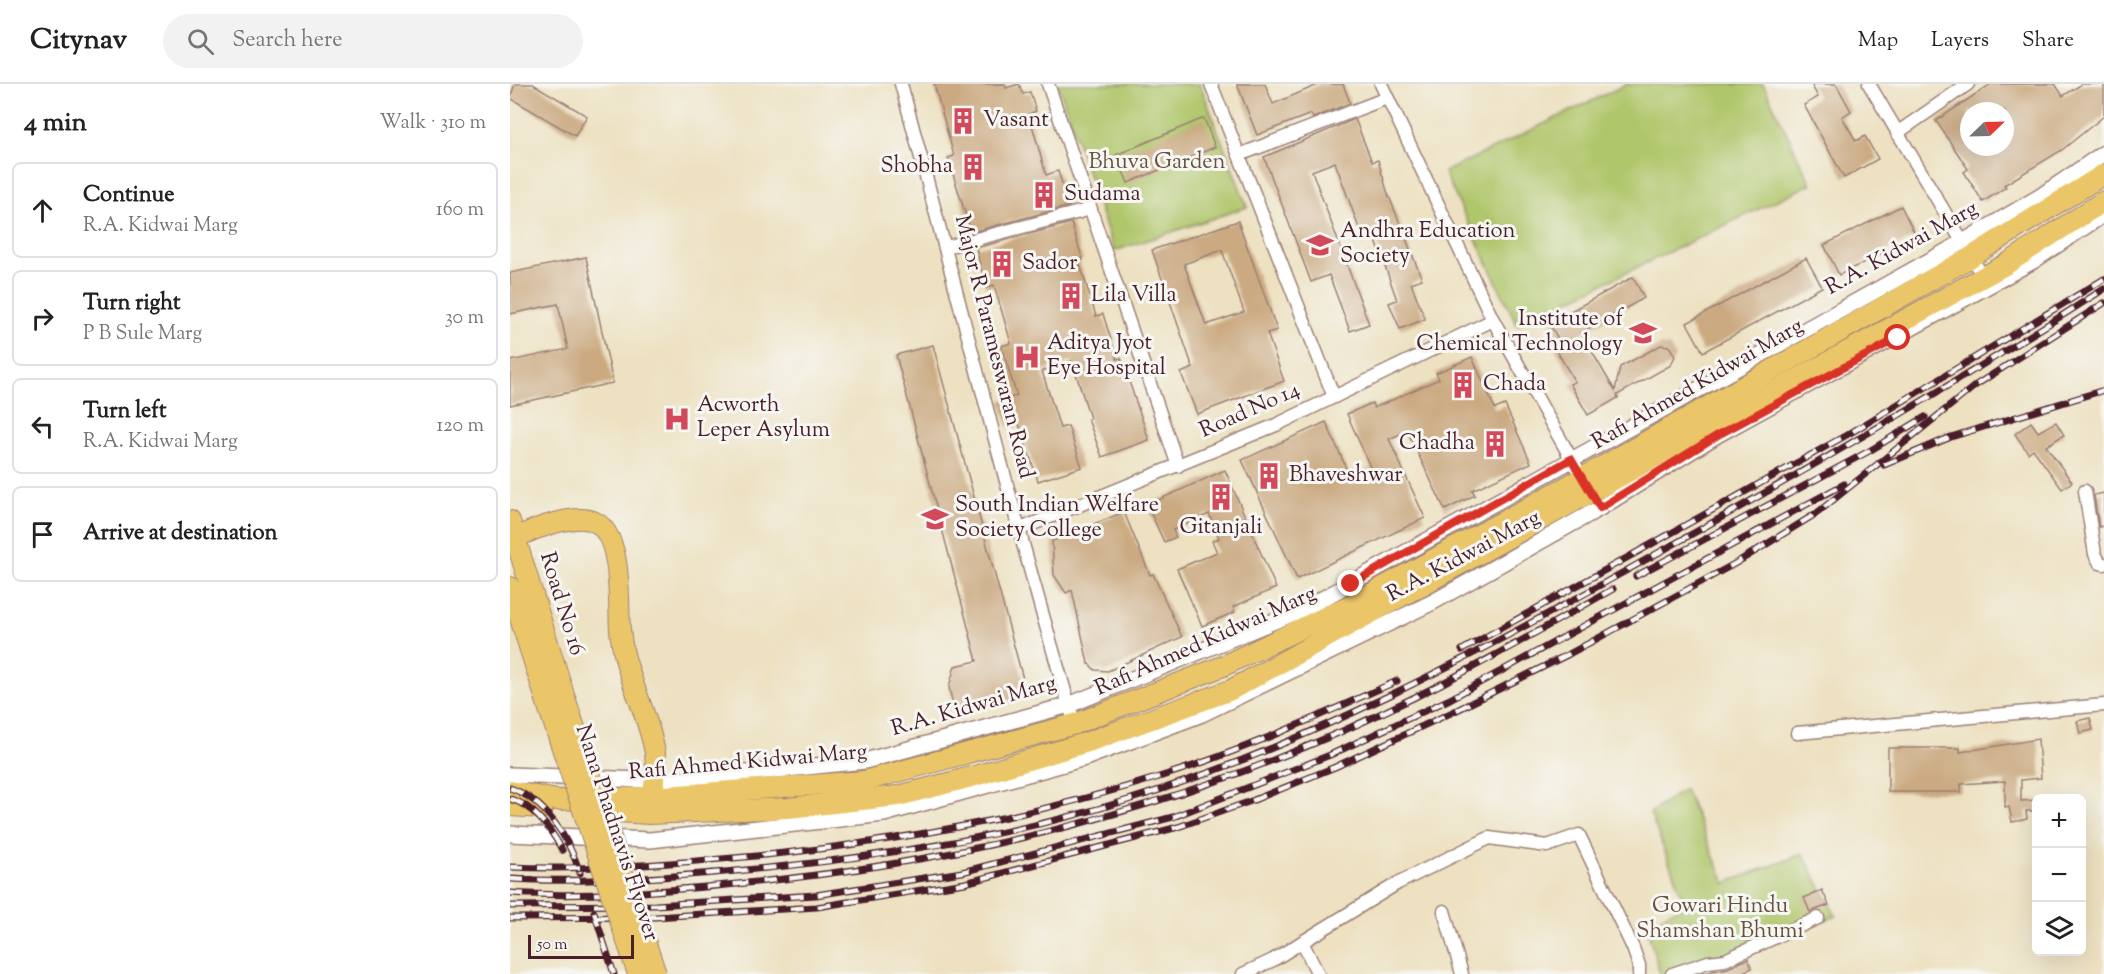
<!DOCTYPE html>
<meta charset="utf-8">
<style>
body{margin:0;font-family:"Sorts Mill Goudy",serif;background:#f2f2f2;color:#222}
.controls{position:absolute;right:18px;bottom:18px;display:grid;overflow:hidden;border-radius:9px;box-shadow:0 6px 24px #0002}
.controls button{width:54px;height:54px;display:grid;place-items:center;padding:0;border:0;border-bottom:2px solid #e0e0e0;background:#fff;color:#222;font:30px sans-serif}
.compass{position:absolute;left:1450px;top:18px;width:54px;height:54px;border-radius:50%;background:#fff;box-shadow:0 6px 24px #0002;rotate:67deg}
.scale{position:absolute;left:18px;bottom:15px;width:106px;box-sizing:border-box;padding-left:6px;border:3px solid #4a1f2b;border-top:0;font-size:16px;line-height:21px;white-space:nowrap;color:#4a1f2b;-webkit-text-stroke:4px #f6f6f2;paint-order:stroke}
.stop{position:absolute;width:18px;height:18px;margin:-14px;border:4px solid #d93025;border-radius:50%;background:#fff}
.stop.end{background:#d93025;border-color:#fff;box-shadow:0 2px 6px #0008}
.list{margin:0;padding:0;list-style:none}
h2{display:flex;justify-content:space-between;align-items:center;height:78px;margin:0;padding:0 24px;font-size:26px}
h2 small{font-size:20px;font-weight:400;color:#767676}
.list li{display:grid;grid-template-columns:39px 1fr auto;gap:18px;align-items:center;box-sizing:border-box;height:96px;margin:0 12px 12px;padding:0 12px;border:2px solid #e0e0e0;border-radius:9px}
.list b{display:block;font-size:22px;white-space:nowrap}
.list p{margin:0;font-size:20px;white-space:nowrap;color:#767676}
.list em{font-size:20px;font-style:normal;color:#767676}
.icon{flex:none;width:33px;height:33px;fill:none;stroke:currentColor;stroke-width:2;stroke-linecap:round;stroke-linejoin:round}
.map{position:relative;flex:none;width:1594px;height:890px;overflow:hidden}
header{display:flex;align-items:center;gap:36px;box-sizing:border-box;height:84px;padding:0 30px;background:#fff;border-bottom:2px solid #e0e0e0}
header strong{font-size:28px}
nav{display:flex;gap:33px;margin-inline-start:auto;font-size:21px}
.search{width:420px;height:54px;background:#f2f2f2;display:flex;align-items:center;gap:15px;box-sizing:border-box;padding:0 21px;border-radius:33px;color:#767676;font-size:22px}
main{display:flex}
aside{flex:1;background:#fff}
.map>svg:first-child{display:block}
.green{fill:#b0c66b;stroke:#7d724b;stroke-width:1.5}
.building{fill:#cbaa82;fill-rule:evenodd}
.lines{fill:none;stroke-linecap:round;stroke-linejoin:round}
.minor-casing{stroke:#9c8076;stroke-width:15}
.tertiary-casing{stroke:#9c8076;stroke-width:18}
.primary-casing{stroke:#9c8076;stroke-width:22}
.minor{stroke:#fff;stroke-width:12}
.tertiary{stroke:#fff;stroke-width:15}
.primary{stroke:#ebc669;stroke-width:20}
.rail-casing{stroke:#4a1f2b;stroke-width:7}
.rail{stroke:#f6f6f2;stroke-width:4.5;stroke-dasharray:14;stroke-linecap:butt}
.primary-bridge-casing{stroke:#9c8076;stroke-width:22;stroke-linecap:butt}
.primary-bridge{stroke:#ebc669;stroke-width:20}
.route{stroke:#d93025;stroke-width:8}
.labels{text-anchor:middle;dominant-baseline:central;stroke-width:6;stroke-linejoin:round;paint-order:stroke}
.poi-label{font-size:22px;fill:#4a1f2b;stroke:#f6f6f2;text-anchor:start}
.park-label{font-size:22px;fill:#69513e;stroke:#f6f6f2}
.street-label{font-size:22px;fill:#4a1f2b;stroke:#f6f6f2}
</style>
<header>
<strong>Citynav</strong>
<div class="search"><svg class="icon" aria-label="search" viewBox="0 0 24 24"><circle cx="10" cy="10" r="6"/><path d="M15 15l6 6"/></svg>Search here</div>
<nav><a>Map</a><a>Layers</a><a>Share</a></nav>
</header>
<main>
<aside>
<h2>4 min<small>Walk · 310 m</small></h2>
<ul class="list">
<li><svg class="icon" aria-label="ahead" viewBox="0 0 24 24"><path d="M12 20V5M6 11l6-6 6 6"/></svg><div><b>Continue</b><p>R.A. Kidwai Marg</p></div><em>160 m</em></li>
<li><svg class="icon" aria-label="right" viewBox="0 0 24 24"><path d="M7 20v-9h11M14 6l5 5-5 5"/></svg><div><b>Turn right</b><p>P B Sule Marg</p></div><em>30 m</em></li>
<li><svg class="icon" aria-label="left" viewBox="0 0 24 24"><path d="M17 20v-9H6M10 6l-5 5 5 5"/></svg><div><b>Turn left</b><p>R.A. Kidwai Marg</p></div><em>120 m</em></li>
<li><svg class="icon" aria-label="arrive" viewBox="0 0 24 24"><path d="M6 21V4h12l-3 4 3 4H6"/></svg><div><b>Arrive at destination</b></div></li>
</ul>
</aside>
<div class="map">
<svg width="1594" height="890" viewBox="0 0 1594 890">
<rect width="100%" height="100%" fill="#f6f6f2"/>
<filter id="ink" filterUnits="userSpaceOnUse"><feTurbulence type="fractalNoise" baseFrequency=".0167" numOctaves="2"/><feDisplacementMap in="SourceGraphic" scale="12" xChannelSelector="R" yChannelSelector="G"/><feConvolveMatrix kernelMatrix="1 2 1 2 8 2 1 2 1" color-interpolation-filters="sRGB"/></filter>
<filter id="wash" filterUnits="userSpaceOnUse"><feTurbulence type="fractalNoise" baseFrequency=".008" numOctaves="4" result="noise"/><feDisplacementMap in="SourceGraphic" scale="24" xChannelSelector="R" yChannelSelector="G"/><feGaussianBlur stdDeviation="1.35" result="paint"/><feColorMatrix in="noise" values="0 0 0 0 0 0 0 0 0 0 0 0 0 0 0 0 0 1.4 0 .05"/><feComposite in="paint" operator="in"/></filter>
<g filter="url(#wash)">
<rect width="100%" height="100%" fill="#ede1c1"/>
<g class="green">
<polygon points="548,0 690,0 737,123 604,167"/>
<polygon points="1117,0 1253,0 1301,100 1007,241 934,88"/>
<polygon points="1175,705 1215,799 1293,770 1326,832 1173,890 1150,890 1136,841 1175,820 1140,729"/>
</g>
<g id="blocks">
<g class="building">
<polygon points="5,0 23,0 77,32 65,52 0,14"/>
<polygon points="424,0 495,0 496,4 509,0 513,10 520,8 526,27 519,30 536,91 548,87 559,122 461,148 438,74 444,72"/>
<polygon points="727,0 755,0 763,20 810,0 833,0 840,19 803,34 801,30 747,51"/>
<polygon points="1301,0 1326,0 1341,27 1332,33 1346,57 1355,52 1368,75 1334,94 1294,21 1308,13"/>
<path d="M1481 0H1545L1553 12 1572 0H1594V32L1552 66 1494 101 1496 103 1473 118 1454 88 1458 85 1426 37ZM1459 27H1495V63H1459Z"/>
<polygon points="694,34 705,63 618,99 606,71"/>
<polygon points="845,35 862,78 868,76 877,107 912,195 901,199 915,235 890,245 879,219 887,216 865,154 854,158 825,78 802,87 859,240 840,247 819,191 801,198 754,73"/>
<polygon points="1391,122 1406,152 1329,191 1314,161"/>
<path d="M728 137 767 246 757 249 774 297 687 330 671 289 683 284 642 166ZM712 166 734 228 696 241 674 180Z"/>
<polygon points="561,139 573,176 569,177 586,232 593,230 607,275 611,274 639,356 592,373 578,335 580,334 562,277 532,287 550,344 558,342 572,383 528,397 509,340 498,344 490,317 507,312 491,262 501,259 484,201 476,204 466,164"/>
<polygon points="76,173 103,299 0,321 0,277 58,265 48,220 0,230 0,189"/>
<polygon points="1296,174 1312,203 1193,268 1177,239"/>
<polygon points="1123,193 1134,214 1071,249 1105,307 1110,283 1151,261 1159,262 1165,272 1161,281 1107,311 1108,314 1078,331 1060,300 1065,298 1042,259 1048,255 1039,239"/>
<polygon points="423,261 513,595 503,615 458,628 443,622 439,603 445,582 467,577 386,271"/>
<polygon points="962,273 985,325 995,321 1021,379 962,406 965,411 935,426 897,347 879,355 915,434 787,495 732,376 816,338 841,395 861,385 837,330 862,319 864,324 929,295 926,289"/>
<polygon points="1521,338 1528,348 1546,338 1554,351 1536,362 1562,398 1552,405 1523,365 1518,369 1505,350"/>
<polygon points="715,386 766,504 723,523 725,528 692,542 667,485 707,468 702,457 709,454 699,430 663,446 666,453 654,458 637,421"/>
<polygon points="1594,409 1594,442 1589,443 1584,411"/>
<polygon points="614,428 640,491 643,490 672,553 598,587 585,586 578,579 562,506 556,509 544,491 542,457"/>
<polygon points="1580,634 1583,646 1570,649 1567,637"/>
<polygon points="1528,655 1531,694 1511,696 1511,717 1527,716 1527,727 1516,727 1517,735 1502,738 1499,723 1495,723 1495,697 1451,700 1451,708 1378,708 1378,664 1450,664 1450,668"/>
<polygon points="1312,806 1319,821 1300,828 1294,814"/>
<polygon points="1238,875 1242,884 1228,890 1190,890 1218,884"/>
</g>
</g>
</g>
<g filter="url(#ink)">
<use href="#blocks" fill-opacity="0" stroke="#9c8076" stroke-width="1.5"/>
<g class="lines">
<defs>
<g id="minor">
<path d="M391 0C450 214 501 431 566 644"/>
<polyline points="538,0 668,382"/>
<polyline points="701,0 824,313"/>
<polyline points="871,0 983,236 1075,399"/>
<polyline points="1359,0 1476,198"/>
<polyline points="1387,49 1458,0"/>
<polyline points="729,71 877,14"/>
<polyline points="436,163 581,125"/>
<polyline points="1575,407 1585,470 1590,479 1594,480"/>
<polyline points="508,446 766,341 983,236"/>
<polyline points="1287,649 1594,621"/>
<polyline points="934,827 952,890"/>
<polyline points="792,858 808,890"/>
<polyline points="733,890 763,876 888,799 979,754 1037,762 1069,751 1123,864 1129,881 1129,890"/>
<polyline points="1162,890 1198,878 1215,876 1308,834"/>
</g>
<g id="tertiary">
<polyline points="0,691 158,697 355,677 559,621 796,524 1453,158 1531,112 1594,69"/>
<polyline points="0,750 140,756 374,730 575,674 692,630 923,518 1090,424 1207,351 1523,177 1594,130"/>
</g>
<g id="primary">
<polyline points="0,437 56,617"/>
<path d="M6 454C23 445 67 428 85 438 113 452 108 518 110 545 113 588 138 627 145 669 147 689 144 704 140 723"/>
<polyline points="0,503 38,622"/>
<polyline points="0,707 47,716 142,713 354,697 565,640 713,582 846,518 1072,394 1461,173 1594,90"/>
<polyline points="0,722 33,724"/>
<polyline points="77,726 139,730 278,724 388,712 465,692 578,658 721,606 1495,181 1594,117"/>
</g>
</defs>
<use href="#minor" class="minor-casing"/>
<use href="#tertiary" class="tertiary-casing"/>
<use href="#primary" class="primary-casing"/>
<use href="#minor" class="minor"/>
<use href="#tertiary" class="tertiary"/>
<use href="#primary" class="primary"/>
<defs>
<g id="rail">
<polyline points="1374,381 1441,353 1594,306"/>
<polyline points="1126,492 1361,366 1415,333"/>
<polyline points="952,566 1342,348 1594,195"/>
<path d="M0 704C36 716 59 755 70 789"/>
<path d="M0 715C22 720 42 746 52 766"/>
<path d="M0 783C70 786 141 781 211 775 359 763 506 737 649 693 730 668 809 632 887 597"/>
<path d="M0 795C75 799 151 794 226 787 357 775 491 755 618 716 798 661 967 570 1130 479 1287 392 1442 302 1594 205"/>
<path d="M0 809C75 814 152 807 227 800 461 778 692 719 903 614 971 581 1037 542 1103 505"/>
<polyline points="0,822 145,821 306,811 452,788 663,733 820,671 940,615 1334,400"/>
<polyline points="84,828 104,890"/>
<polyline points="0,834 145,833 307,823 455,799 668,743 744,716 825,683 947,626 1059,570 1226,479 1307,429 1466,301 1594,219"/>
</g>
</defs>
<use href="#rail" class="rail-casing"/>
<use href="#rail" class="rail"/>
<defs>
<g id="primary-bridge">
<polyline points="56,617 146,890"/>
<polyline points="38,622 128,890"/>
</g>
</defs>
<use href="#primary-bridge" class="primary-bridge-casing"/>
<use href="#primary-bridge" class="primary-bridge"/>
</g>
</g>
<g class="lines" filter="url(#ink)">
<polyline class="route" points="841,500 1061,375 1090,424 1208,351 1388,254"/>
</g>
<defs>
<symbol id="building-bare" viewBox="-9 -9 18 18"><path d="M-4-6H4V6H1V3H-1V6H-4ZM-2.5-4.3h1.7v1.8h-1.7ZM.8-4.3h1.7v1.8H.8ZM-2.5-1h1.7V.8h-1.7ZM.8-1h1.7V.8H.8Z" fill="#d1495b" stroke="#f6f6f2" stroke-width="2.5" paint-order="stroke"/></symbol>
<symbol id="university-bare" viewBox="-9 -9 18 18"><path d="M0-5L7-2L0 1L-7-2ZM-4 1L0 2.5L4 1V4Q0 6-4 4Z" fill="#d1495b" stroke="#f6f6f2" stroke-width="2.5" paint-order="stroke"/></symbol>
<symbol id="hospital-bare" viewBox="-9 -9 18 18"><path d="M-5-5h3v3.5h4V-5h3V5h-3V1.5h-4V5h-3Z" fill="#d1495b" stroke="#f6f6f2" stroke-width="2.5" paint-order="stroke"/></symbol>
</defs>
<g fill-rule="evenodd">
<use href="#building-bare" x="434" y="18" width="38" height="38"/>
<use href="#building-bare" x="444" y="64" width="38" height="38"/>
<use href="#building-bare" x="515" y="92" width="38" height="38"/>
<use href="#university-bare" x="791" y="142" width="38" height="38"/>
<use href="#building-bare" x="473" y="161" width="38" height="38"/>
<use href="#building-bare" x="542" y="193" width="38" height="38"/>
<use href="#university-bare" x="1114" y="230" width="38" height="38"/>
<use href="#hospital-bare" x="498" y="254" width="38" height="38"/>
<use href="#building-bare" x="934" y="282" width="38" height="38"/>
<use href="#hospital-bare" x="148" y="316" width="38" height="38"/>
<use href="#building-bare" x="966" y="341" width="38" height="38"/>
<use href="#building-bare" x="740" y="373" width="38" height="38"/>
<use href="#building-bare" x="692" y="394" width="38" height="38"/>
<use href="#university-bare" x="406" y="416" width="38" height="38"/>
</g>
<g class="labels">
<g class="poi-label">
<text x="473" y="37">Vasant</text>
<text x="443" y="83" text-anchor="end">Shobha</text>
<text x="554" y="111">Sudama</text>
<text x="830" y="148">Andhra Education<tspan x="830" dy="25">Society</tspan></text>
<text x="512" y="180">Sador</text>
<text x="581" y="212">Lila Villa</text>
<text x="1113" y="236" text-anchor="end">Institute of<tspan x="1113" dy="25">Chemical Technology</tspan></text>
<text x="537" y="260">Aditya Jyot<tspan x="537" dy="25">Eye Hospital</tspan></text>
<text x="973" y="301">Chada</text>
<text x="187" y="322">Acworth<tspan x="187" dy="25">Leper Asylum</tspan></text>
<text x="965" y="360" text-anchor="end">Chadha</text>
<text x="779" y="392">Bhaveshwar</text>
<text x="445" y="422">South Indian Welfare<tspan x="445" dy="25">Society College</tspan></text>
<text x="711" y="444" text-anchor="middle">Gitanjali</text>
</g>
<g class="park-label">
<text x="647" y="79">Bhuva Garden</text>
<text x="1210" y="823">Gowari Hindu<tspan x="1210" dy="25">Shamshan Bhumi</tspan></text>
</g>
<g class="street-label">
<text transform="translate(1392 165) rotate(-29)">R.A. Kidwai Marg</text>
<text transform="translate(483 263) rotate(76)">Major R Parameswaran Road</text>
<text transform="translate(1188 301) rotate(-30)">Rafi Ahmed Kidwai Marg</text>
<text transform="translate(740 327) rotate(-24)">Road No 14</text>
<text transform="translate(954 473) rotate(-28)">R.A. Kidwai Marg</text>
<text transform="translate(51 520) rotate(73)">Road No 16</text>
<text transform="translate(696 558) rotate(-24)">Rafi Ahmed Kidwai Marg</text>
<text transform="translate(464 623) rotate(-16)">R.A. Kidwai Marg</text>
<text transform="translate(238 679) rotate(-5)">Rafi Ahmed Kidwai Marg</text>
<text transform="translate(106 749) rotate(72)">Nana Phadnavis Flyover</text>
</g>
</g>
</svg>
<div class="controls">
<button>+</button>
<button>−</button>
<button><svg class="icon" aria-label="layers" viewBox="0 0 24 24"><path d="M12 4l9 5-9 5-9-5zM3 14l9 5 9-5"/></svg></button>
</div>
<svg class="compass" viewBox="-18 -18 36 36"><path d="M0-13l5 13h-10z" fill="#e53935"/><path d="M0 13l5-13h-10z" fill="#767676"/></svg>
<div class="scale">50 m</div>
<div class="stop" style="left:1388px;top:254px"></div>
<div class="stop end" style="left:841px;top:500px"></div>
</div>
</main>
